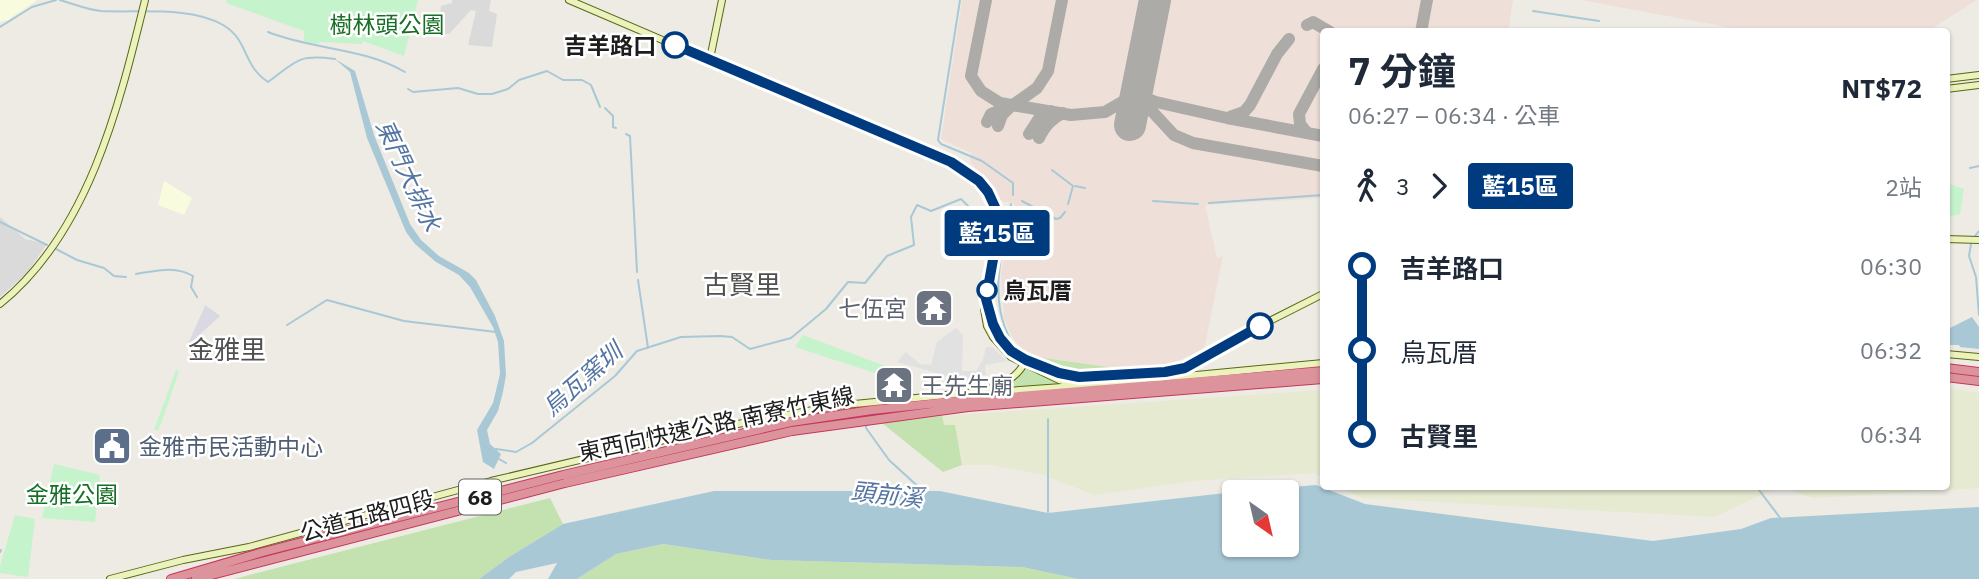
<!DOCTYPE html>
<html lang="zh-TW">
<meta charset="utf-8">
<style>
:root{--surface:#fff;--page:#f6f6f7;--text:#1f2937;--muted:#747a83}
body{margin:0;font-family:"IBM Plex Sans","Noto Sans TC",sans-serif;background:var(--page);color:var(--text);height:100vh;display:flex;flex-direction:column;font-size:26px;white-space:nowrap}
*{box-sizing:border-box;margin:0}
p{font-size:23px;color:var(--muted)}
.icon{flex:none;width:38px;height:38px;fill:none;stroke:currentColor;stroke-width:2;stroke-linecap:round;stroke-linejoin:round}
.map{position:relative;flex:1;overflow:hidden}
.details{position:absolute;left:1320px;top:28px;width:630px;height:462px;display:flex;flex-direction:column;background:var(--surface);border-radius:7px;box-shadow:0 2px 5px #0004}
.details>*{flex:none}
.badge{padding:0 14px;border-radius:5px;font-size:24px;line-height:46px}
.needle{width:46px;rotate:146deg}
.tools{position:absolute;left:1222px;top:480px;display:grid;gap:14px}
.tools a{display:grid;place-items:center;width:77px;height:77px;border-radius:7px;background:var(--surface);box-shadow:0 2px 5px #0004;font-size:35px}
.map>.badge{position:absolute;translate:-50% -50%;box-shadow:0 0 0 4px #fff}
.legs{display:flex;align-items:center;gap:10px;height:77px;padding:0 28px;font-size:23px}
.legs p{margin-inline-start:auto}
.headline{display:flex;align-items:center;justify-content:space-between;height:119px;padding:0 28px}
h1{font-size:38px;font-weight:700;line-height:52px}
ul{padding:0 28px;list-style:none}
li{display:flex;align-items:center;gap:24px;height:84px;font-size:26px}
li i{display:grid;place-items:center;width:10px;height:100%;margin:0 9px;background:currentColor}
li i::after{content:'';width:18px;height:18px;margin:-9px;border:5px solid;border-radius:50%;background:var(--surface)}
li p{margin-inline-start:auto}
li:first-child i{background:linear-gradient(#0000 50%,currentColor 0)}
li:last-child i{background:linear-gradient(currentColor 50%,#0000 0)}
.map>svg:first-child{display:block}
.residential{fill:#dbdada}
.education{fill:#f9fbdf}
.military{fill:#eee0d8}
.farmland{fill:#e6ead1}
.grass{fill:#c4e2af}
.park{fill:#c5f3cc}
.parking{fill:#e1e1e1}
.plaza{fill:#d9d8e3}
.water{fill:#a9c8d6}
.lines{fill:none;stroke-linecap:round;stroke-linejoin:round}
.stream{stroke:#a9c8d6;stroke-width:2}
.taxiway{stroke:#acaba8;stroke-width:12}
.runway{stroke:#acaba8;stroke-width:32}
.secondary-casing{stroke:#586810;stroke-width:8}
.highway-casing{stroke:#c6365d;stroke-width:10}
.secondary{stroke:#ebf2bd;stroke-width:6}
.highway{stroke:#dd939b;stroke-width:8}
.line-1-casing{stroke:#fff;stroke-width:16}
.line-1{stroke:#003b80;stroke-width:10}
.stop-1-dot{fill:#fff;stroke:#003b80;stroke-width:3.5}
.labels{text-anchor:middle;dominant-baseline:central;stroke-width:5;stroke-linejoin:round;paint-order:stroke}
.shield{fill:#fff;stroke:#616161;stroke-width:2}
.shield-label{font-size:21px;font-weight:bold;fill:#1d1d1d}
.park-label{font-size:23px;fill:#176f25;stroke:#fff}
.stop-label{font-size:23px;font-weight:bold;fill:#1d1d1d;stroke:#fff;text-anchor:end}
.worship-label{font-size:23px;fill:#5b616d;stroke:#fff;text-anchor:end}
.street-label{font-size:23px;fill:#1d1d1d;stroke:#fff}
.service-label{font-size:23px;fill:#4e5e75;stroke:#fff;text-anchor:start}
.water-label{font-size:24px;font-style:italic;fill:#5475a2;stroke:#fff}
.quarter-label{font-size:26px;fill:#505050;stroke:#fff}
</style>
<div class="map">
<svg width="1979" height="579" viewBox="0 0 1979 579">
<rect width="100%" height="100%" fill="#edebe4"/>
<!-- residential -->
<path class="residential" d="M452,0H491L489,11L497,14L492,47L468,45L476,11L471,10L449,34L433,33L432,25L437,17H440L441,6L452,3Z
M0,217L25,239L47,244L27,273L0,297Z"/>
<!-- education -->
<path class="education" d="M0,0H37L8,20L0,22Z
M164,181L192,198L184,215L158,205Z"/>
<!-- military -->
<path class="military" d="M962,0H1513L1508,31L1323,32V198L1205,205L1217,258L1223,256L1204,350L1164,366L1130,370L1030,356L1014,340L1004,320L1001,272L1015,204L998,200L994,188L970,162L971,153L941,139Z
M1581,0H1977L1928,31L1754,32Z"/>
<!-- farmland -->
<path class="farmland" d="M1946,388L1979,393V488L1814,498L1779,487L1946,486Z
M1323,390V478L1314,473L1192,481L1095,495L1043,475L991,465H962L955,426L943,425L942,416Z
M1340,487H1779L1714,517L1362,498Z"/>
<!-- grass -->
<path class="grass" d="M1030,356L1130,370C1084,375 1072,375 1030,356Z
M1025,368L1071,385L997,390Z
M942,416L944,425H955L962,465L943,472L882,423Z
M550,498L563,524L509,557L479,579H234Z
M663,544L771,560L1022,567L1078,579H577L616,554Z"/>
<!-- park -->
<path class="park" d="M227,0H418L404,56L363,41L362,44L320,42L317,44L304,41V31L226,3Z
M1946,183L1964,189L1960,214L1946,218Z
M803,335L885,366L878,374L795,347Z
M176,370L179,371L161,424L158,430H154Z
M54,464L100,475L95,522L42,518Z
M15,515L35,519L28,577L0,573V566Z"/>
<!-- parking -->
<path class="parking" d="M956,328L963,335L962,371H976L983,360L986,347H992L1007,361L985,365L986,375L958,379L897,362L906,352L920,364L931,365L937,342Z"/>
<!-- plaza -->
<path class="plaza" d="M205,305L220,316L187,346L205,306Z"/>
<!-- water -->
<path class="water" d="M335,59L355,71L374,135L410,224L421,240L439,256L469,273L476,280L495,316L504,341L506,375L503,392L498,411L487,430L490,444L501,454L494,469L483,462L477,430L493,403L500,374L498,342L493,327L470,287L459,275L436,262L415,244L406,232L367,138L350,72Z
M1972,317L1979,327V349L1960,347L1959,345H1946L1949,337L1946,330Z
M1316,485L1365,504L1653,541L1741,529L1771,518L1979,507V579H1078L1022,567L771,560L663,544L616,554L577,579H548L557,563L516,572L509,579H479L509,557L563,524L714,491H940L1048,513L1234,492V544H1286V492H1236Z"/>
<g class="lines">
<!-- stream -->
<path class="stream" d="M60,0C73,4 88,10 101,11C138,13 190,6 223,25C249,40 242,65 268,82C297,61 297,54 335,59
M960,0L938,140L941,144L982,161L1013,183V195
M1533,11L1599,21
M0,27L32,7L56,0
M268,32C313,50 362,47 405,72
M408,89L413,92L458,88L478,94H492L508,89L519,80L547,71L563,80H582L591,85L600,107
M605,108L613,116V127L616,128
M626,134L630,136L637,272
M1970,168L1979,166
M1052,170L1073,186L1068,204
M1075,186L1085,188
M1022,201L1056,219L1060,218L1065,212
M1153,201L1198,204
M1209,203L1323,195
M0,222L47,245
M1975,236L1979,231
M1971,244L1969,256L1976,277L1979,315
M56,249L77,260L104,268L114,276L126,277
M136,274C155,271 175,265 193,276L191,287L197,297
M638,280L648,348
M287,325L327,300L404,321L496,332
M1009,337C988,296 1003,247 1011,204
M1048,419V512
M866,424V428L889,460L923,491
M496,449L516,452L532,443L615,376L637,351L681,337L720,336L732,337L750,349L791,338L826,309L848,282L865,283L887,256L914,245L911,217L917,205L931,211L961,199L976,214L987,216
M499,459L506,463
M1756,486L1781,519
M0,552L1,550"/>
<!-- taxiway -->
<path class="taxiway" d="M986,0L971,76L981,91L1000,103L1071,115L1105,112L1136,94
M1307,25L1313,22L1330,32
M1421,32L1427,0
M1136,94L1174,135L1193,143L1323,166
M1140,96L1156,102L1227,118L1323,136
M1230,117L1244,112L1250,105L1277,54L1289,39
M987,122L991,114L1013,105L1037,88L1048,71L1062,0
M998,126L1002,115L1011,106
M1307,133L1300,124L1299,114L1323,69
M1029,134L1040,117L1051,111
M1039,138C1045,126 1051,119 1063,113"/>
<!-- runway -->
<path class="runway" d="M1130,125L1155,0"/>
<!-- secondary casing -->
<g class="secondary-casing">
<path id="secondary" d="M569,0L966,170L988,192L998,223L984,309L987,326L993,337L1011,357L1059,380L1080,385L1172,377L1242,335L1323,294
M710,59L722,0
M1946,79L1979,75
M1946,89L1979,85
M1946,239L1979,240
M987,302C991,314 993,327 1000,338C1031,386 1131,380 1180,369
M0,304C89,232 119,106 145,0
M1946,354L1979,357
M1175,377L1323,363
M993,392L1076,386
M110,579L183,560L249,547L491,481L711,429L834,406L977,392C997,388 1017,380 1026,360"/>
</g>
<!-- highway casing -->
<g class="highway-casing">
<path id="highway" d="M1946,368L1979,372
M1946,377L1979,381
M171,579L263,552L563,475L791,422L872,410L948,402L1323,371
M196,579L565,483L792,431L968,407L1323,379"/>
</g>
<!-- secondary -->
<use href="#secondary" class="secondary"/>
<!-- highway -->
<use href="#highway" class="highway"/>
</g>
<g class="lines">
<!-- line-1 casing -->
<g class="line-1-casing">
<path id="line-1" d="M675,45L951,162L979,181L988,192L995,207L998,223L997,237L986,299L993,324L1000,338L1011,351L1026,360L1059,373L1079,377L1165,372L1185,368L1260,326"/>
</g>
<!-- line-1 -->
<use href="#line-1" class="line-1"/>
</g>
<!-- icons -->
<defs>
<g id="temple-square" transform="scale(2.0125)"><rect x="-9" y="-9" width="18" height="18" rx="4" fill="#6b7280" stroke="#fff"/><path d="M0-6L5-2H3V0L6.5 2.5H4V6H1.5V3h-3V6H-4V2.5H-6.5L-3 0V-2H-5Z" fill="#fff"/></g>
<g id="civic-square" transform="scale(2.0125)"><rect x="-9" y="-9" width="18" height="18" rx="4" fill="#5c6f8a" stroke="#fff"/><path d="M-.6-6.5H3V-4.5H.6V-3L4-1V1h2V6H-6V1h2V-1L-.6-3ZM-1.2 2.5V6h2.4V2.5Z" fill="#fff"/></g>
</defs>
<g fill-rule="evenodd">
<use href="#temple-square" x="934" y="308"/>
<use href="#temple-square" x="894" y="385"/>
<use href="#civic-square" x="112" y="446"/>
</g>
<!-- markers -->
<g class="stop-1-dot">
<circle cx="675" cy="45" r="12"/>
<circle cx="987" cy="290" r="9"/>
<circle cx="1260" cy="326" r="12"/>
</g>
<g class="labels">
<!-- shield labels -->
<rect class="shield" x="459" y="479.5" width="42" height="35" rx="5"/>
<g class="shield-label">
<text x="480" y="497">68</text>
</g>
<!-- park labels -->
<g class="park-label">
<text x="387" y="24">樹林頭公園</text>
<text x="72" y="494">金雅公園</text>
</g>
<!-- stop labels -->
<g class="stop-label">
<text x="656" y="45">吉羊路口</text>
<text x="1003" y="290" text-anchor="start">烏瓦厝</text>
</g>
<!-- worship labels -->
<g class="worship-label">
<text x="907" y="308">七伍宮</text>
<text x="921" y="385" text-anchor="start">王先生廟</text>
</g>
<!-- street labels -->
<g class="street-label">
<text transform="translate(716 423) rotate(-12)">東西向快速公路 南寮竹東線</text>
<text transform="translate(367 515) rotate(-15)">公道五路四段</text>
</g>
<!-- service labels -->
<g class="service-label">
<text x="139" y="446">金雅市民活動中心</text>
</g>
<!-- water labels -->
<g class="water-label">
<text transform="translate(409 175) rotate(65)">東門大排水</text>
<text transform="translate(582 379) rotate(-41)">烏瓦窯圳</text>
<text transform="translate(887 494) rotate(6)">頭前溪</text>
</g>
<!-- quarter labels -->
<g class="quarter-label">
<text x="742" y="284">古賢里</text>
<text x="227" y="349">金雅里</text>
</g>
</g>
</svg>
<div class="tools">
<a><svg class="needle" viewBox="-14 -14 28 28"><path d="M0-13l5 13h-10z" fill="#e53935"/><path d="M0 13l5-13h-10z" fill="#747a83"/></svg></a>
</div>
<b class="badge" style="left:997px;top:233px;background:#003b80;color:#fff">藍15區</b>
<section class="details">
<div class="headline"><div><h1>7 分鐘</h1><p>06:27 – 06:34 · 公車</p></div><b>NT$72</b></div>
<div class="legs"><svg class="icon" aria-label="walk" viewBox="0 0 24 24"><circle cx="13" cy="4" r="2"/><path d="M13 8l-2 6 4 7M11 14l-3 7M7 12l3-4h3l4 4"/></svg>3<svg class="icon" aria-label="forward" viewBox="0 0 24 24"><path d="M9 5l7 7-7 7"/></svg><b class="badge" style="background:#003b80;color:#fff">藍15區</b><p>2站</p></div>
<ul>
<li><i style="color:#003b80"></i><b>吉羊路口</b><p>06:30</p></li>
<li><i style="color:#003b80"></i><span>烏瓦厝</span><p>06:32</p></li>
<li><i style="color:#003b80"></i><b>古賢里</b><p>06:34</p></li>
</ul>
</section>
</div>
